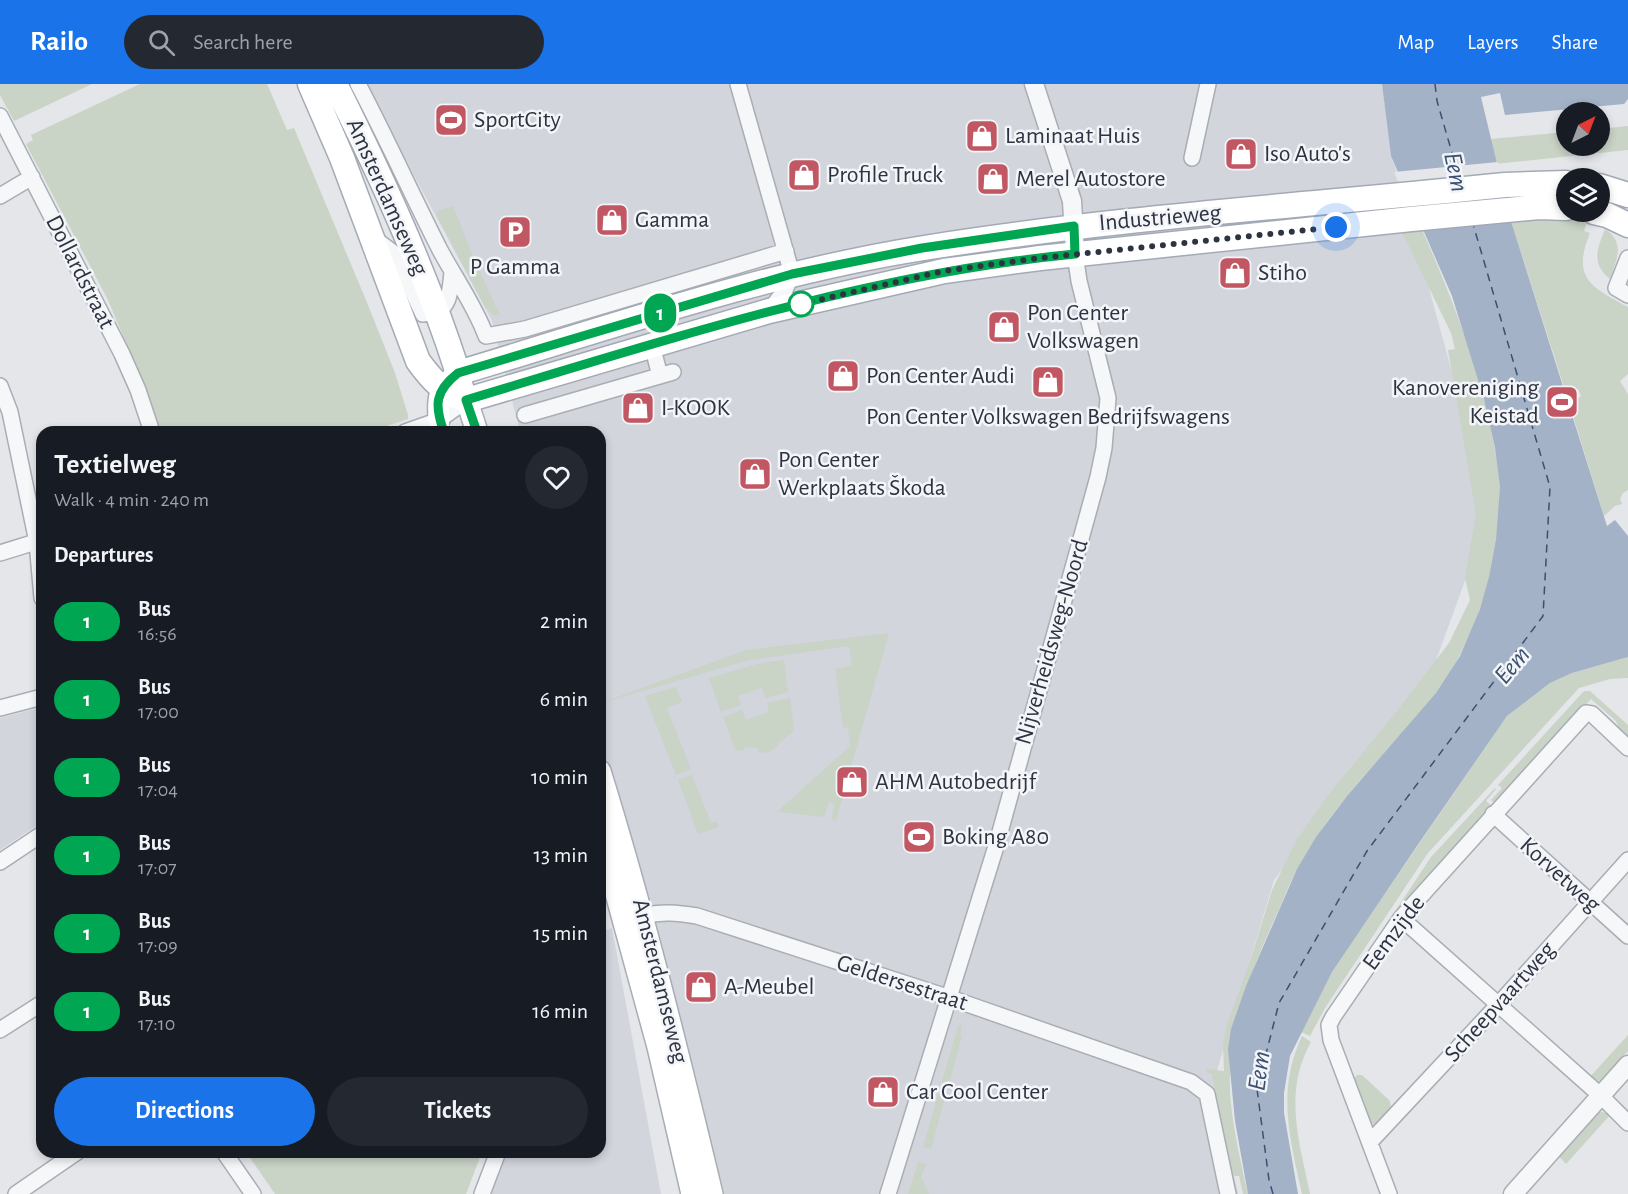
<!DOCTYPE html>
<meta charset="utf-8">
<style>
:root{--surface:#171b24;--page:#242831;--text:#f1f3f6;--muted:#9ea1a6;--accent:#1a73e8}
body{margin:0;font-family:"Alegreya Sans",sans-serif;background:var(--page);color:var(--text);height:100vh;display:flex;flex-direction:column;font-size:22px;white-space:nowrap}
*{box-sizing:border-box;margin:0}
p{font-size:20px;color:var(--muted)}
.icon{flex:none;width:33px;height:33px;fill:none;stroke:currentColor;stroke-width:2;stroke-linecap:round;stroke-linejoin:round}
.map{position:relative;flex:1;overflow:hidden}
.panel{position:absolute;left:36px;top:342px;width:570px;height:732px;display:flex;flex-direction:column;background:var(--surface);border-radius:18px;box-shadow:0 3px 9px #0003}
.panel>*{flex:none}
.badge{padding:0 12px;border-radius:20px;font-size:21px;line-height:39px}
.needle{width:39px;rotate:42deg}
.buttons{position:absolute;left:1556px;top:18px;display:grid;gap:12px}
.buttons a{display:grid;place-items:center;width:54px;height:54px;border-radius:50%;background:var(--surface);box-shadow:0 3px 9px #0003;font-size:30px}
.you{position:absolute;width:30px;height:30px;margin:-15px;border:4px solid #fff;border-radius:50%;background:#1a73e8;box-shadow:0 0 0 9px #1a73e833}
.map>.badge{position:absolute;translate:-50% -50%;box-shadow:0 0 0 3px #fff}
h2{padding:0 18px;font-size:22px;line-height:54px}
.round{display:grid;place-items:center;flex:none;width:63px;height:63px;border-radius:32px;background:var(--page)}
.summary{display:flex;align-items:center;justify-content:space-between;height:102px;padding:0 18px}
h1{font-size:28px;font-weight:600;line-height:45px}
.button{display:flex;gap:12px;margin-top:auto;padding:12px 18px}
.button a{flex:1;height:69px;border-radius:36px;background:var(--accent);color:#fff;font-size:24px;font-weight:600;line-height:69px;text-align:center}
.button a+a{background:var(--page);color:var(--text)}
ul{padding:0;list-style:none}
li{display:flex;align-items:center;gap:18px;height:78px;padding:0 18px}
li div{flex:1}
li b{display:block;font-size:22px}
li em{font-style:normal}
li .badge{min-width:66px;font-weight:700;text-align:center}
header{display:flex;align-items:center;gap:36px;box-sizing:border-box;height:84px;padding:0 30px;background:var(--accent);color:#fff}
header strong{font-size:28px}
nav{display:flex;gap:33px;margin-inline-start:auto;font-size:21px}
.search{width:420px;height:54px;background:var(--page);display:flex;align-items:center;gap:15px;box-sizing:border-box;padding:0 21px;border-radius:33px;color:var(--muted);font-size:22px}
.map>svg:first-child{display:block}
.built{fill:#d2d5dc}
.green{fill:#c9d3c6}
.water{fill:#a3b2c6}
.pier{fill:#e4e6ea}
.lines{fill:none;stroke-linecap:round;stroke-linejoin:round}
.ferry{stroke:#3b5171;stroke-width:1.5;stroke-dasharray:8 6;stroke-linecap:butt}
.minor-casing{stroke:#a9adb4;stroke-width:18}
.tertiary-casing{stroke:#a9adb4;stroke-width:21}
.secondary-casing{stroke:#a9adb4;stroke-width:24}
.primary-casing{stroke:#a4aab5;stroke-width:27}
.minor{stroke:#f6f7f9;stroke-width:15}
.tertiary{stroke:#f6f7f9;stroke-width:18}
.secondary{stroke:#fff;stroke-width:21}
.primary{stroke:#fff;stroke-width:24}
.line-casing{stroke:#fff;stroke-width:14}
.line{stroke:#00a651;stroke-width:9}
.walk{stroke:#2d3341;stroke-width:6;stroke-dasharray:0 10.8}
.stop-dot{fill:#fff;stroke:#00a651;stroke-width:3}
.labels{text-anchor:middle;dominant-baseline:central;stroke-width:5;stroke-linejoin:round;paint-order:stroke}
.poi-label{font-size:24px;fill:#2d3341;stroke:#f3f5f8;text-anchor:start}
.street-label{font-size:24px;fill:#2d3341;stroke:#f3f5f8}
.water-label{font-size:26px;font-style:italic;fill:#3b5171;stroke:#f3f5f8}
</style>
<header>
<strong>Railo</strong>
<div class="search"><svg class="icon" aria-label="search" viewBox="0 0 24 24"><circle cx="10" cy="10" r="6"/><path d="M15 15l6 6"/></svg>Search here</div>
<nav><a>Map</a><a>Layers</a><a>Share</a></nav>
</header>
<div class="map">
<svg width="1628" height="1110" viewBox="0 0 1628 1110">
<rect width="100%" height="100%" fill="#e4e6ea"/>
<!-- built -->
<path class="built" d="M365,0H1382L1391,72L1398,91L1468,347L1483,447L1434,582L1274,796L1214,997L1229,1110H711L600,666V348H520L492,237Z
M39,624L42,659V738L0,766V634Z
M612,844L661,1110H490L506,1068H600V848Z"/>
<!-- green -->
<path class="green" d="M0,0H92L14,37L0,11Z
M140,0H267L287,46L294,44L368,221L395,289L408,331V335L368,348H160L145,305L108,216L26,60L33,56L31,51Z
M1628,42V66L1495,80L1491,55L1566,48V62H1599V45Z
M453,122L475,177L500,231H493L485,223L436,130L439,126Z
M1510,134L1567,135L1587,138L1584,147L1590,149C1571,195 1592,203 1628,223V290L1620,297L1628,310V406L1623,409L1620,415L1622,420L1615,422L1604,432L1570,322L1581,312L1578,305L1567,312Z
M1420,141C1449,207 1475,271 1490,341C1494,362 1499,383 1500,404C1502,474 1477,554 1436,609C1405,650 1367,685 1336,726C1322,744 1309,764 1298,784C1289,799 1284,816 1276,832C1252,884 1234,931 1230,989C1228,1024 1240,1075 1248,1110H1243L1239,1092H1234L1238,1110H1234L1212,990L1206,988L1207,985L1224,987L1223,961L1226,944L1252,871L1272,806L1296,757L1325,715L1397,627L1449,559L1470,516L1465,494L1476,430L1448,266L1455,265L1451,249L1400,144Z
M1605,145C1626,158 1616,177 1610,195C1591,180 1597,165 1605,145Z
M889,549L836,736L831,735L835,720L829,718L824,733L779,728V726L850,662L848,643L843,644L835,585L852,582L849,562L749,576L601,619L746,566Z
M1628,573V594L1610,595L1579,604L1428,769L1325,924L1310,952L1301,948L1332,888L1355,853L1507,632L1550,599L1572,589Z
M784,576L788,608L766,614L762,604L738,612L741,621L721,628L709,594L757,580Z
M676,603L682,618L667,624L691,685L676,691L645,612Z
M1584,607H1590L1628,641V659L1620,647L1616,637L1591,615L1495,720L1491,716L1502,704L1498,701Z
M790,614L794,646L769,669L758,668V664L745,663L744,667L735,666L723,633L742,626L746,636L769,628L767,619Z
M692,691L711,739L717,738L719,743L698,750L678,696Z
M1495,704L1496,705L1486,717L1493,723L1396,830L1394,829L1431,773Z
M962,941L960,951L962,952L931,1065L923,1063L958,942Z
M1628,951V967L1601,997L1588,995Z
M1302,952L1311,958C1283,1008 1299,1057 1310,1110H1302C1290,1054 1276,1007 1302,952Z
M1357,991H1362L1389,1016C1395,1027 1384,1033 1376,1041L1372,1040L1368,1036L1354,995Z
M1602,1028L1611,1030L1566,1080L1558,1071L1597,1029Z
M246,1068H482L466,1110H275Z
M918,1078L926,1080L921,1093L929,1110H908Z"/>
<!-- water -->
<path class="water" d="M1382,0H1628V15L1624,20L1505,31L1500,9L1481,13L1510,134L1607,442L1615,436L1628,452V573L1572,589L1550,599L1507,632L1417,762L1332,888L1290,972L1284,1009V1029L1298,1110H1248L1235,1037L1228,965L1231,945L1246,902L1297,785L1316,753L1347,712L1436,609L1460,572L1480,525L1489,493L1496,456L1500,403L1495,364L1484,315L1452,212L1391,72Z"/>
<!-- pier -->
<path class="pier" d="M1498,78L1514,137L1418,145L1394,88Z"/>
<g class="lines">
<!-- ferry -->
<path class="ferry" d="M1435,0L1437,17L1459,93
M1273,1110L1269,1096L1257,1005L1279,919L1367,767L1543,532L1550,403L1473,140"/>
<!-- minor casing -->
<g class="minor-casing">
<path id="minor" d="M358,0C387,55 412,111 440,166C455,194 475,222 486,252L525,245L786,167
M738,0L792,190L785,206L769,227
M0,32L122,270L138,306L152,348
M1192,74L1208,0
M0,112L32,93
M375,155L395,170L423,230C451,228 449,212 452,189
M1628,174L1616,204L1628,211
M652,261L660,292
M0,302L10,328L37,458L42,514
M525,331L673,288
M405,348L439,336L467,316
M0,469L42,456
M0,624L42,613
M1493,730L1628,852
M0,778L42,750
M1401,834L1600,1011L1628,1039
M640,842L643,832C662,827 678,829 697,832L950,914L1191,998L1207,1010L1228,1110
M0,946L42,919
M1370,1058L1498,921L1628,776
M224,1068L253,1110
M16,1110L77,1068
M482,1110L498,1068
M888,1110L997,759L1098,393L1104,364L1108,314L1079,197L1075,170
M1389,1110L1331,956L1329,941L1333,933L1401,834L1586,629L1592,630L1628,664"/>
</g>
<!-- tertiary casing -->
<g class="tertiary-casing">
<path id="tertiary" d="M1034,0L1072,117L1075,170
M1513,1110L1628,981"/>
</g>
<!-- secondary casing -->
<g class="secondary-casing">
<path id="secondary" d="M439,336C438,311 438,305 458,289L477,348
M600,687C643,826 678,968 712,1110
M600,751L658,963L692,1110"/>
</g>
<!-- primary casing -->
<g class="primary-casing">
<path id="primary" d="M310,0L342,74L418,277C431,295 444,310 467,316L769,227L944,187L1040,174L1411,135L1539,123L1566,124
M335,0C382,94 426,189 458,289C612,243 765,189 924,164C1117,133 1312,121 1505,101L1566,99
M1599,102L1628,111
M1594,128L1607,131L1628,141"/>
</g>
<!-- minor -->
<use href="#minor" class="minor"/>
<!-- tertiary -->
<use href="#tertiary" class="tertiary"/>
<!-- secondary -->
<use href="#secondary" class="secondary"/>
<!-- primary -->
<use href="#primary" class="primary"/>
</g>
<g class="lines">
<!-- line casing -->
<g class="line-casing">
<path id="line" d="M444,348C434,321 435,307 458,289L792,190L922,164L1074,142L1075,170C867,190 666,256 466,316L477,348"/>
</g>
<!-- line -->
<use href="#line" class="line"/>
<!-- walk -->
<path class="walk" d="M801,220L944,187L1040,174L1336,143"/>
</g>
<!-- icons -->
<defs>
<g id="stadium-square" transform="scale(1.725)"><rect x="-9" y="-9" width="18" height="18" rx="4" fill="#c15762" stroke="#f3f5f8"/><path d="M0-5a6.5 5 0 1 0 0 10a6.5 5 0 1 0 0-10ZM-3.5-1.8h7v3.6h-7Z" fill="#fff"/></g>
<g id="shop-square" transform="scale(1.725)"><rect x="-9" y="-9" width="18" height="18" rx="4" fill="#c15762" stroke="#f3f5f8"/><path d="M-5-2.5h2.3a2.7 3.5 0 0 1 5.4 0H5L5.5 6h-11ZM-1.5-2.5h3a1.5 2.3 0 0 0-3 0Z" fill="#fff"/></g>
<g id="parking-square" transform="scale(1.725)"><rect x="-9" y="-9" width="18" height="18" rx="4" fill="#c15762" stroke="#f3f5f8"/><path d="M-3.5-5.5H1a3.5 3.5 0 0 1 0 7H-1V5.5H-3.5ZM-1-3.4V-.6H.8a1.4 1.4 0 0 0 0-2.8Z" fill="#fff"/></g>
</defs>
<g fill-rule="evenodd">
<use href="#stadium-square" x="451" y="36"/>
<use href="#shop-square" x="982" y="52"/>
<use href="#shop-square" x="1241" y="70"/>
<use href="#shop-square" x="804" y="91"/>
<use href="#shop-square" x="993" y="95"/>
<use href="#shop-square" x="612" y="136"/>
<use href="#parking-square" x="515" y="148"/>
<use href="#shop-square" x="1235" y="189"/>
<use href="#shop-square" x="1004" y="243"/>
<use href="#shop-square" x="843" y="292"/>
<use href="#shop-square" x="1048" y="298"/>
<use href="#stadium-square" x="1562" y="318"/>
<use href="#shop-square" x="638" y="324"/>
<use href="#shop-square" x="755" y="390"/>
<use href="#shop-square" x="852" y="698"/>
<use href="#stadium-square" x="919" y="753"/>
<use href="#shop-square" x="701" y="903"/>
<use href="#shop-square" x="883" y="1008"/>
</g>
<!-- markers -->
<circle class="stop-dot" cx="801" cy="220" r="12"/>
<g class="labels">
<!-- poi labels -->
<g class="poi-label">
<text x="474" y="36">SportCity</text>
<text x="1005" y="52">Laminaat Huis</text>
<text x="1264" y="70">Iso Auto's</text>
<text x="827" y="91">Profile Truck</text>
<text x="1016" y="95">Merel Autostore</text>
<text x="635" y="136">Gamma</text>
<text x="515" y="183" text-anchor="middle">P Gamma</text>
<text x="1258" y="189">Stiho</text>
<text x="1027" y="229">Pon Center<tspan x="1027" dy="28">Volkswagen</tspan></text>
<text x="866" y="292">Pon Center Audi</text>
<text x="1539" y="304" text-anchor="end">Kanovereniging<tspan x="1539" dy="28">Keistad</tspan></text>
<text x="661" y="324">I-KOOK</text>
<text x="1048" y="333" text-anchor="middle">Pon Center Volkswagen Bedrijfswagens</text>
<text x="778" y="376">Pon Center<tspan x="778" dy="28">Werkplaats Škoda</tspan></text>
<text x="875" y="698">AHM Autobedrijf</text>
<text x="942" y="753">Boking A80</text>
<text x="724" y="903">A-Meubel</text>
<text x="906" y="1008">Car Cool Center</text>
</g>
<!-- street labels -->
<g class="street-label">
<text transform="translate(387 113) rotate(66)">Amsterdamseweg</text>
<text transform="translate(1160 134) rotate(-5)">Industrieweg</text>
<text transform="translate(80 188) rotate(63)">Dollardstraat</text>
<text transform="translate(1052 558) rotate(-74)">Nijverheidsweg-Noord</text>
<text transform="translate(1560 791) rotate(42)">Korvetweg</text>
<text transform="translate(1394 849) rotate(-53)">Eemzijde</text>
<text transform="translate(660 897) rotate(76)">Amsterdamseweg</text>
<text transform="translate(902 899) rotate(18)">Geldersestraat</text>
<text transform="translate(1500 918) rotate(-48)">Scheepvaartweg</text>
</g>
<!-- water labels -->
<g class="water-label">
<text transform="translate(1456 88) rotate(78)">Eem</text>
<text transform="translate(1512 581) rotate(-50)">Eem</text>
<text transform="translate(1259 987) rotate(-82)">Eem</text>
</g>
</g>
</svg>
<div class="buttons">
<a><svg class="needle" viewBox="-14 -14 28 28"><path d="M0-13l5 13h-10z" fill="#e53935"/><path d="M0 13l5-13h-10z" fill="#9ea1a6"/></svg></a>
<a><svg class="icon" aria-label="layers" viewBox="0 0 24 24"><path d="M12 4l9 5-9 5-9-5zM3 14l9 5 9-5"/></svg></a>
</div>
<div class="you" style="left:1336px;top:143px"></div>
<b class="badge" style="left:660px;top:229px;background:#00a651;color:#fff">1</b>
<section class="panel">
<div class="summary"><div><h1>Textielweg</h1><p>Walk · 4 min · 240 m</p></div><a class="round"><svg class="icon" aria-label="heart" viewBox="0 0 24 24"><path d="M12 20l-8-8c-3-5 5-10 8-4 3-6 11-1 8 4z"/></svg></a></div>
<h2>Departures</h2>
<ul>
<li><span class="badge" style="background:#00a651;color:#fff">1</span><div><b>Bus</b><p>16:56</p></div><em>2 min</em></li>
<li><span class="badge" style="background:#00a651;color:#fff">1</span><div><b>Bus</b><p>17:00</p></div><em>6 min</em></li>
<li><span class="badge" style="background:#00a651;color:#fff">1</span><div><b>Bus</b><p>17:04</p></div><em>10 min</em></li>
<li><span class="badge" style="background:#00a651;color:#fff">1</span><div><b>Bus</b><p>17:07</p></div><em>13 min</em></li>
<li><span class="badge" style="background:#00a651;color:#fff">1</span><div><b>Bus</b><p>17:09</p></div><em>15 min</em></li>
<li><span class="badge" style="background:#00a651;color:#fff">1</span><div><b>Bus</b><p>17:10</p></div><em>16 min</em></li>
</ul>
<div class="button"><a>Directions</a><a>Tickets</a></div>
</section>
</div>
